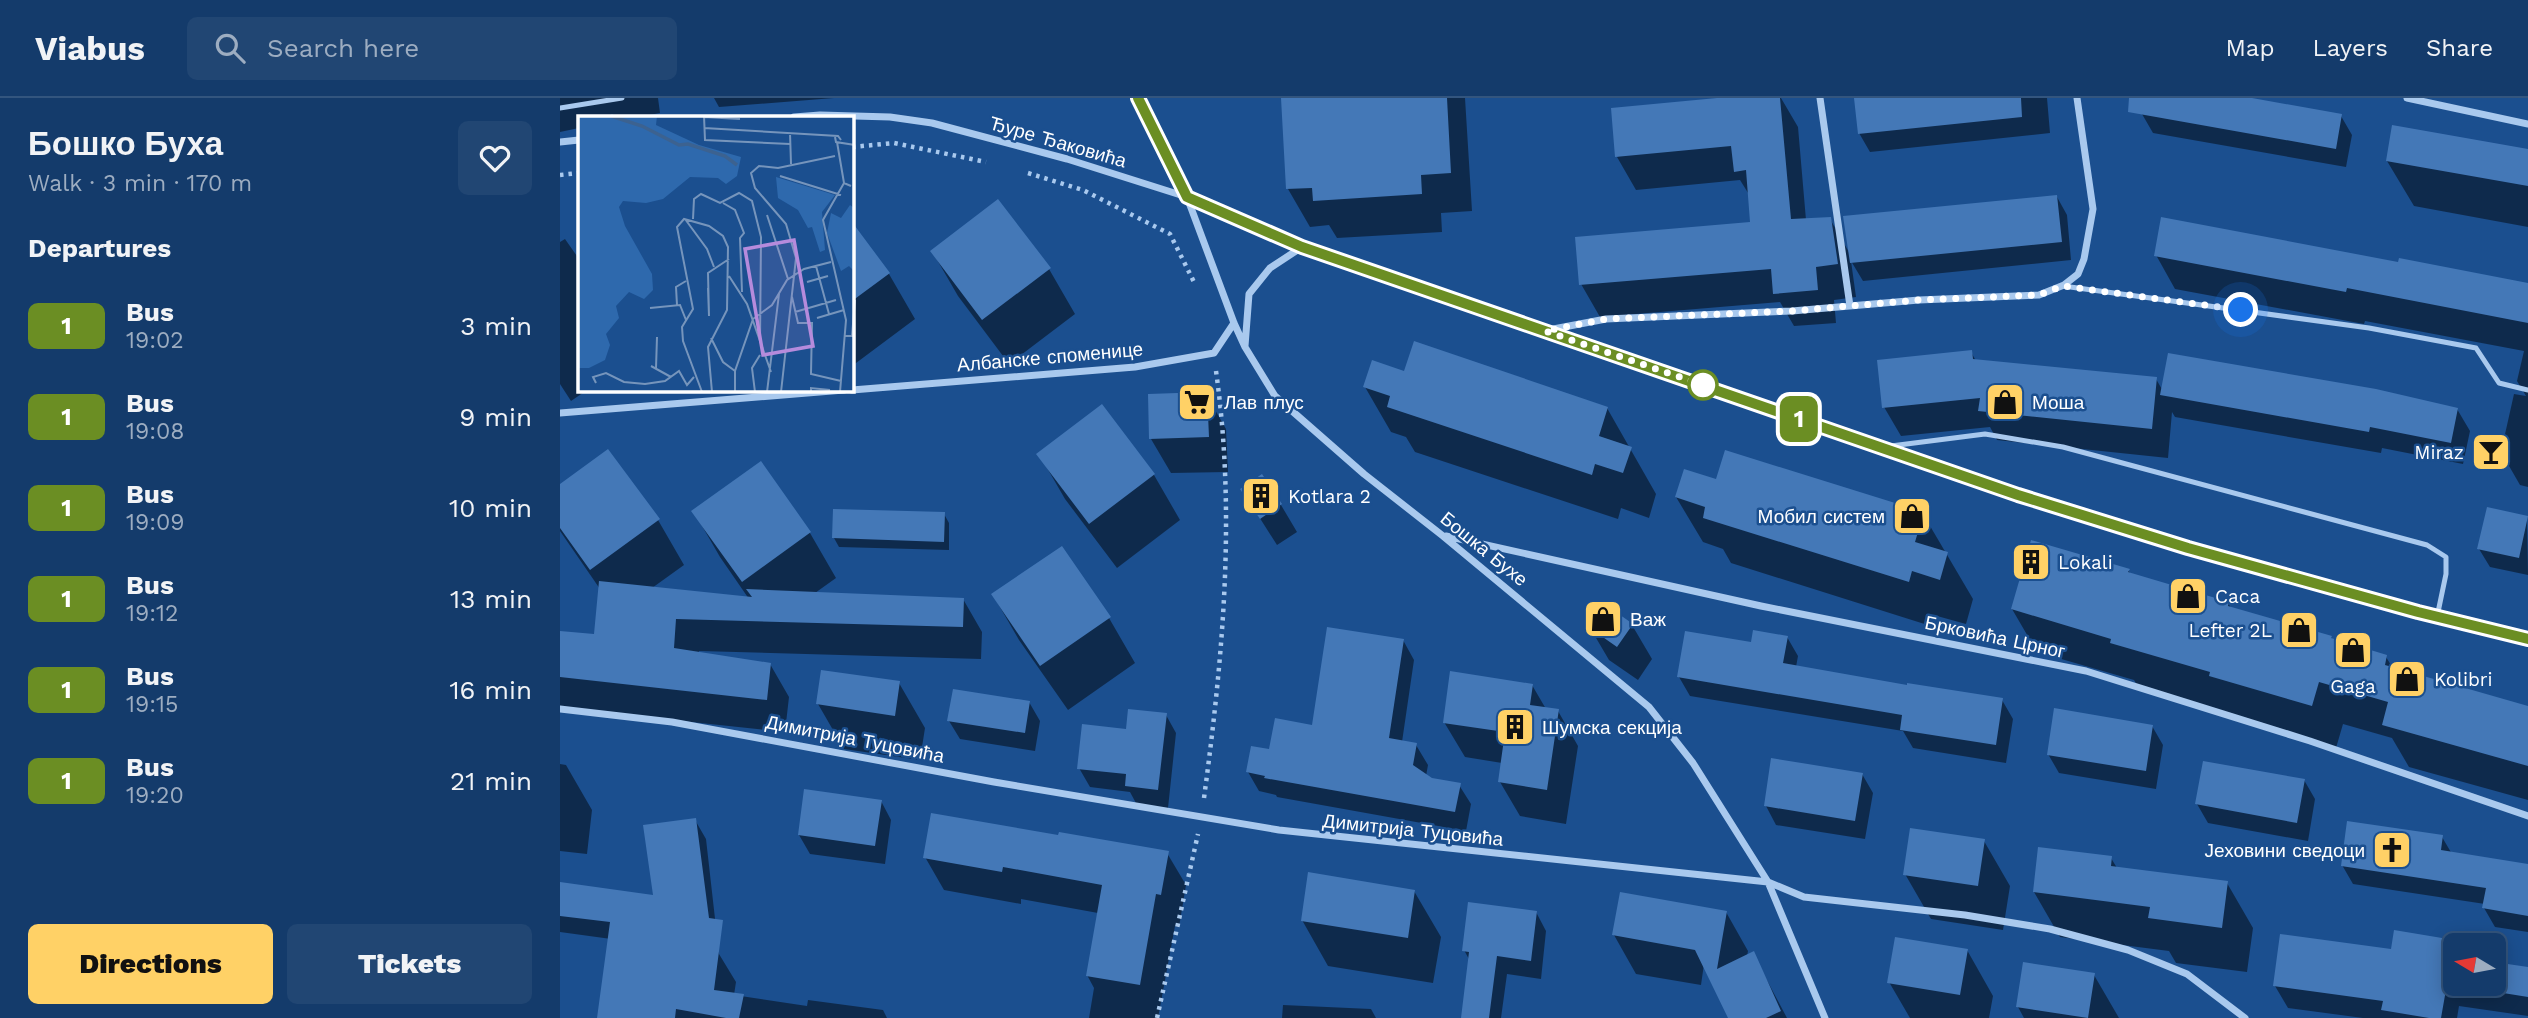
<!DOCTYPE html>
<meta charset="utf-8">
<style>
:root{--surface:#143b6b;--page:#214673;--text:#f1f3f6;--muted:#9dadc1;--line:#33557e;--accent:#ffd166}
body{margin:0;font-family:"Work Sans",sans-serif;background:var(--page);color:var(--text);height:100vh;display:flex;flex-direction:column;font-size:26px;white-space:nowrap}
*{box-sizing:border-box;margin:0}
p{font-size:23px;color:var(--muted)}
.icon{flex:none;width:38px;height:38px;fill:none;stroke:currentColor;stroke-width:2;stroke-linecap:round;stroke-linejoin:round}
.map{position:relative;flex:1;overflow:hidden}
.drawer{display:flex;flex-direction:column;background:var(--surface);width:560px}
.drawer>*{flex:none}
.badge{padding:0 14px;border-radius:10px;font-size:24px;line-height:46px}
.needle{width:46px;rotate:280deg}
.fabs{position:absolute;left:1883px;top:835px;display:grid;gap:14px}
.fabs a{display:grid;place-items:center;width:63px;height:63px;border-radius:10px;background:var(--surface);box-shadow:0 4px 18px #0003,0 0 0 2px var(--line);font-size:35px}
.you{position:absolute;width:35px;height:35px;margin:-18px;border:5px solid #fff;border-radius:50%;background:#1a73e8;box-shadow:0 0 0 10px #1a73e833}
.map>.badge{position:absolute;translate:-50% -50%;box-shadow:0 0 0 4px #fff}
h2{padding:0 28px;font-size:26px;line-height:63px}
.round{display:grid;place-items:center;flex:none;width:74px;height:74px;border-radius:10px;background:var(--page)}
.overview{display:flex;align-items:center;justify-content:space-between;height:119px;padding:0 28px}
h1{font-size:33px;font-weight:800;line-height:52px}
.action{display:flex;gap:14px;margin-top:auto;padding:14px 28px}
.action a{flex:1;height:80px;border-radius:10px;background:var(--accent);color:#111;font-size:28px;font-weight:800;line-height:80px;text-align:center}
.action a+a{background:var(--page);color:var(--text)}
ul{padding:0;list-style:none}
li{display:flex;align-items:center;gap:21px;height:91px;padding:0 28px}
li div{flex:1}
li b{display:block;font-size:26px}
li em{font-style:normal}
li .badge{min-width:77px;font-weight:700;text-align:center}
header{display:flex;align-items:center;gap:42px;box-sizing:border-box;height:98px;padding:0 35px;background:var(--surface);border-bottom:2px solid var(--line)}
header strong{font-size:33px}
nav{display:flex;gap:38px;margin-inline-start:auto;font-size:24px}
.search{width:490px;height:63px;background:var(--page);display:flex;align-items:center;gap:18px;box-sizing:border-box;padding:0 24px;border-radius:10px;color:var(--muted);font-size:26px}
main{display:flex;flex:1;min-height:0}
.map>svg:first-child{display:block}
.shadow{fill:#0007}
.building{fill:#4478b7}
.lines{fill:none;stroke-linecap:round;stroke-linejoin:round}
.path{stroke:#a9c9ee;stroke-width:4.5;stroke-dasharray:3.5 5;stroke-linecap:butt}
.lane{stroke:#a9c9ee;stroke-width:5}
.street{stroke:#a9c9ee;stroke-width:7}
.line-casing{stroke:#fff;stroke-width:16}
.line{stroke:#6b8e23;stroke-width:10}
.walk{stroke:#fff;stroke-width:7;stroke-dasharray:0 12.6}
.stop-dot{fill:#fff;stroke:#6b8e23;stroke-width:3.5}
.labels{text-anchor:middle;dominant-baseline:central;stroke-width:5;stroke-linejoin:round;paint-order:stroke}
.street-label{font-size:19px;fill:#fff;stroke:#1b4f8f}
.poi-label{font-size:19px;fill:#fff;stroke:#1b4f8f;text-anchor:start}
.inset-river{fill:none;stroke:#3c6290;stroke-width:3.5}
.inset-road{fill:none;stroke:#7695bc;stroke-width:2}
.view{fill:#b68bdc;fill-opacity:0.15;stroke:#b68bdc;stroke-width:3.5}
.inset-edge{fill:none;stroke:#fff;stroke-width:3.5}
</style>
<header>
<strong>Viabus</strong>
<div class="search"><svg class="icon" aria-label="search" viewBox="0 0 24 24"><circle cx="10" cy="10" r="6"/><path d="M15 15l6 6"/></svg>Search here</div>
<nav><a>Map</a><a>Layers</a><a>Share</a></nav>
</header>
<main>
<section class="drawer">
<div class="overview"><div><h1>Бошко Буха</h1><p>Walk · 3 min · 170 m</p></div><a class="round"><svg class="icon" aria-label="heart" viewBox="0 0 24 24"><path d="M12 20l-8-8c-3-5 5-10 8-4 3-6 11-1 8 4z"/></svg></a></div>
<h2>Departures</h2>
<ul>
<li><span class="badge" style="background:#6b8e23;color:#fff">1</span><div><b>Bus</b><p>19:02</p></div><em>3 min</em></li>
<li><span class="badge" style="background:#6b8e23;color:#fff">1</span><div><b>Bus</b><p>19:08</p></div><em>9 min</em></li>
<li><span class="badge" style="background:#6b8e23;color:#fff">1</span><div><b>Bus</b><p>19:09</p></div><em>10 min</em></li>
<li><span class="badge" style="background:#6b8e23;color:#fff">1</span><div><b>Bus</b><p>19:12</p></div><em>13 min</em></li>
<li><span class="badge" style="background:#6b8e23;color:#fff">1</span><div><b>Bus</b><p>19:15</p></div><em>16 min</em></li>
<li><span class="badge" style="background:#6b8e23;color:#fff">1</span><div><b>Bus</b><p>19:20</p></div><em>21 min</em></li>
</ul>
<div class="action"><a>Directions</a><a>Tickets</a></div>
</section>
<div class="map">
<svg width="1968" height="920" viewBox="0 0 1968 920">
<rect width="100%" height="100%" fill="#1b4f8f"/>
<!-- shadow -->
<path class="shadow" d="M0,0H98L100,15L79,19H19V30L0,34Z
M154,0H274L159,9Z
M722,0H905L912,113L881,115L882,134L777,140L769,127L750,129L728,91Z
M1176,0H1221L1238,29L1246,122L1270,121L1290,156L1497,99L1507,117L1511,162L1303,183L1291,163L1296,199L1274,202L1276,225L1234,228L1220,204L1040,219L1021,186L1192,126L1190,98L1180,82L1076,92L1057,59Z
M1296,0H1487L1490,35L1310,54L1299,35Z
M1585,0H1683L1781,18L1792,37L1786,69L1593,35L1582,16Z
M1968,53V129L1854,108L1827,63Z
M292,127L329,176L355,221L292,268Z
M5,141L19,161V292H27L11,303L0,286V144Z
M372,153L489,171L515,216L449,266L398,198Z
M1596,157L1839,166L1968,186V389L1960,387L1941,354L1954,296L1966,298L1957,283L1964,253L1805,223L1804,226L1615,191Z
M1411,254L1416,263L1596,281L1603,293L1897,311L1910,333L1903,366L1822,350L1821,355L1615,319L1612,314L1608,360L1437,342L1430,329L1341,338L1324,309Z
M845,275L1047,310L1096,396L1089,420L1061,410L1058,421L855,354L846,339L831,334L805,289Z
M646,296L666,331L668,374L611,375L591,341Z
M542,308L594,377L620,422L557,470L505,401L479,356Z
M200,366L250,435L276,480L255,495L403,501L422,534L421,561L139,553V556L210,566L229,599L225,634L0,610V534L36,538L40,491L0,433V388L98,422L124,467L92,490L189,501L160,459L134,414Z
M682,392L721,407L737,434L717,447Z
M1116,399L1363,416L1413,501L1406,526L1377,518L1374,529L1171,465L1163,451L1143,444Z
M384,416L389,425V452L279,449L274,440Z
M1967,419L1968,477L1930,469L1919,451Z
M1568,472L1571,477L1668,505L1671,510L1771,540L1773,543L1826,559L1834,572L1968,609V702L1849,669L1832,640L1783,626L1776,650L1577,587L1574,582L1477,554L1452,511Z
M433,497L549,520L575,565L508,612L459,542Z
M1072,527L1092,561L1078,582L1049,562L1029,528Z
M1227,539L1238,558L1236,569L1348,589L1442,602L1453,621L1446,665L1353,650L1343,633L1130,598L1119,579L1192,546Z
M843,542L854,562L842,644L856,647L868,667L866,678L871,681L899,687L911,706L906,733L717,699L716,697L699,693L688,674L754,629Z
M339,585L365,630L360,662L284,651L258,606Z
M972,587L986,611L998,613L1018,648L1006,726L960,718L940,684L942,665L905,659L884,624Z
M469,604L480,623L475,653L400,641L389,623Z
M606,617L616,635L608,710L577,707L570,694L530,689L519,670L567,633Z
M1592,628L1603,647L1596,691L1499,675L1488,656Z
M0,666L6,667L32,712L27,756L0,753Z
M1302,676L1313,695L1305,741L1216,727L1206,708Z
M1744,682L1755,701L1748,743L1648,725L1637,706Z
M321,703L331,722L325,766L250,756L239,737Z
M135,722L146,741L159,856L176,884L174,897L247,908L248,902L323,912L327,920H39L139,853L0,834V786L95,799Z
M1882,739L1892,756L1968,768V834L1935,829L1924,810L1925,806L1793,786L1782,767Z
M1424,743L1450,788L1443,832L1371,821L1345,776Z
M607,755L626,787L619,829L615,828L598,920H529L534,890L527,877L538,815L461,801V806L384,792L365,759Z
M1551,760L1557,770L1667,785L1693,830L1687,874L1616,865L1609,853L1500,839L1474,794Z
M854,793L881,839L873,885L768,868L742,822Z
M976,814L986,833L981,881L947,876L941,920H902L910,863L904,852Z
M1166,814L1188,853L1187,858L1193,856L1227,920H1170L1144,866L1141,887L1076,876L1054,837Z
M1893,844L1895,848V886H1934V865L1968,871V918L1899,908L1897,920H1803L1728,910L1715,888L1832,853Z
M1407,852L1433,898L1429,920H1350L1329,884Z
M1534,877L1559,920H1464L1458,909Z
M723,907L811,911L816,920H722Z"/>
<!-- building -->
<path class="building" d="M721,0H887L891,75L861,77L862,96L753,103L752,90L726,91Z
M1157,0H1220L1231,121L1271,119L1278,166L1256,169L1258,192L1213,196L1211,171L1019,187L1015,139L1190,124L1186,72L1174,74L1171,48L1055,59L1051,10Z
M1294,0H1461L1462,19L1298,36Z
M1569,0H1692L1782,16L1776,51L1568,14Z
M1832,27L1968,51V88L1826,63Z
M1497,97L1502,144L1290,165L1283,118Z
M438,101L491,170L422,222L370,153Z
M1601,119L1838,164L1839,160L1968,185V225L1787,190L1786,194L1594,158Z
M292,124L330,175L292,203Z
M854,243L1048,309L1039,338L1072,349L1063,375L1035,366L1032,377L827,309L830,298L803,289L812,262L844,273Z
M1412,252L1413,261L1597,279L1592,331L1418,313L1420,300L1322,310L1317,262Z
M1608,255L1816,291L1898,310L1891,345L1810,329L1809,334L1600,297Z
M647,294L649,339L589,341L588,296Z
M542,306L595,376L529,426L476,356Z
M48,351L100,421L30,472L0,430V386Z
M1165,352L1364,414L1355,444L1388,454L1380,482L1352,473L1349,484L1143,420L1145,409L1115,399L1124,371L1156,381Z
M201,363L251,434L182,484L131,413Z
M702,376L722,406L700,421L680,391Z
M1927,409L1968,418L1959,460L1917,451Z
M273,411L385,414L384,444L272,440Z
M1471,442L1570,471L1568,474L1669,504L1668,508L1772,538L1771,540L1827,557L1825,567L1968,608V668L1822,627L1828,604L1759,584L1752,608L1649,578L1650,574L1550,545L1551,541L1451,511Z
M502,448L551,519L480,568L431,496Z
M39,483L192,499L186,491L404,500L403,529L116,521L114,550L211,565L207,602L0,579V533L34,536Z
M1043,505L1073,526L1057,549L1027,528Z
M767,529L844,541L829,640L857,645L853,667L872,680L901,685L895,714L704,680L705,678L686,674L691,648L709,651L715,620L752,627Z
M1193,532L1228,538L1223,565L1347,587V585L1443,600L1436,647L1340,632L1342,617L1117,579L1125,533L1191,544Z
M261,572L340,583L335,618L256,606Z
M890,573L973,586L970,607L999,611L987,692L938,684L945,634L883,625Z
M393,591L470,603L465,635L387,623Z
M1494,610L1593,627L1586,673L1487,657Z
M568,611L607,615L598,692L565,688L566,676L517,671L522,626L566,631Z
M1211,660L1303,675L1295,723L1204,708Z
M1643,663L1745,681L1737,725L1635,706Z
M244,691L322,702L315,748L238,737Z
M371,715L498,737L499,734L609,753L601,797L596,796L580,887L526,878L542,787L443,769L442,774L363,760Z
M136,720L149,820L163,822L154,892L184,896L179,920H166L116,911L115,920H37L50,824L0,818V784L93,797L83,727Z
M1787,723L1883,737L1881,752L1968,766V818L1922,810L1926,790L1781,768Z
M1350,730L1425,741L1418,788L1343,777Z
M1478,749L1552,758L1551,768L1668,783L1662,830L1588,820L1590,809L1473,794Z
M748,774L855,792L848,840L741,823Z
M1060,794L1167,813L1157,871L1194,853L1221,913L1206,920H1168L1135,852L1052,837Z
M908,804L977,813L971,863L937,858L929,920H901L909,854L902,853Z
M1834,832L1894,842L1891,857L1895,858V886H1934V864L1968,869V899L1887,886L1881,920H1869L1821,912L1823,903L1713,888L1720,836L1831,851Z
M1335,839L1408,851L1400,897L1327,885Z
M1463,864L1535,875L1528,920L1456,909Z"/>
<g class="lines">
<!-- path -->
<path class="path" d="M292,49L334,45L426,64
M468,75L523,92L610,136L634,184
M0,77L19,75
M644,700C663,558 676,416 656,273
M597,920L638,736"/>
<!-- lane -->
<path class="lane" d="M0,10L62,0
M1503,188L1809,230L1916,250L1939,285L1968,292
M1323,349L1425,336L1503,349L1867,447L1886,459V476L1877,519"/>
<!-- street -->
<path class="street" d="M578,0L627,99L674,225L685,249L715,298L804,376L883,438L1089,609L1133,665L1208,784L1265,920
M1260,0L1290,208
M1847,0L1968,26
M234,19L260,17L330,19L372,25L507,61L627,99L742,149L1458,397L1628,450L1858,514L1968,541
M0,44L19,42
M988,232L1046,221L1232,213L1359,202L1479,197L1504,187L1518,176L1524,161L1533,111L1517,0
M685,248L689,196L710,170L742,149
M292,292L575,269L654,255L674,225
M0,315L284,292
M886,438L1201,508L1526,573L1750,643L1968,718
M0,611L112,624L434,684L719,732L1208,784L1244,799L1405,817L1490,831L1568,852L1627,876L1685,920"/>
</g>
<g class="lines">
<!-- line casing -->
<g class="line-casing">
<path id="line" d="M578,0L627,99L742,149L1458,397L1628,450L1858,514L1968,541"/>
</g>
<!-- line -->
<use href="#line" class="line"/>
<!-- walk -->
<path class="walk" d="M1143,287L1149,289L985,233L1046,221L1232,213L1359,202L1479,197L1503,188L1681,212"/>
</g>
<!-- icons -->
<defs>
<g id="supermarket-square" transform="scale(2.0125)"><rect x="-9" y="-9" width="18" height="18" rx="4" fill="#ffd166" stroke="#1b4f8f"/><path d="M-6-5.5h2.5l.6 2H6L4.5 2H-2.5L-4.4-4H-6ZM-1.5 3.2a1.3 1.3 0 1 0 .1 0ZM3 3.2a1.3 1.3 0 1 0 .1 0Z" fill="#111"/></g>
<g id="shop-square" transform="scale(2.0125)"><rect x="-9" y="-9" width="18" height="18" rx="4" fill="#ffd166" stroke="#1b4f8f"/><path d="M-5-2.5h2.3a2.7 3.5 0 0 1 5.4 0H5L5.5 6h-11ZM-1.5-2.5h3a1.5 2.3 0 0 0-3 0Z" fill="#111"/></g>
<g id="bar-square" transform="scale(2.0125)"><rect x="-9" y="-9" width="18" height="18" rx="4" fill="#ffd166" stroke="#1b4f8f"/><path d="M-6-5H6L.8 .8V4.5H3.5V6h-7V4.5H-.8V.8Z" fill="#111"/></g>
<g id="building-square" transform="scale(2.0125)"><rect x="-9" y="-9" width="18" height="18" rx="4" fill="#ffd166" stroke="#1b4f8f"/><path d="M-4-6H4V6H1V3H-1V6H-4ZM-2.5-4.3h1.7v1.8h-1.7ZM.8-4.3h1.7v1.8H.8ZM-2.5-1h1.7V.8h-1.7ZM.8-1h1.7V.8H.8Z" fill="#111"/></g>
<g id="church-square" transform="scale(2.0125)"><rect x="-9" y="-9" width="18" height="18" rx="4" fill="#ffd166" stroke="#1b4f8f"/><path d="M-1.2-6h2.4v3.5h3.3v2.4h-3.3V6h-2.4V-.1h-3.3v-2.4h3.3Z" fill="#111"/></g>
</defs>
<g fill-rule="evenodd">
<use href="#supermarket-square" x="637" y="304"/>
<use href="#shop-square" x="1445" y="304"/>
<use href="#bar-square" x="1931" y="354"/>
<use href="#building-square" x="701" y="398"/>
<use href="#shop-square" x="1352" y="418"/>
<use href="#building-square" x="1471" y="464"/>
<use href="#shop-square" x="1628" y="498"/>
<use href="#shop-square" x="1043" y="521"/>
<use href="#shop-square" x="1739" y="532"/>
<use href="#shop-square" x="1793" y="552"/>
<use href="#shop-square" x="1847" y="581"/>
<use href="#building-square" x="955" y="629"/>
<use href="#church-square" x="1832" y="752"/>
</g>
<!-- markers -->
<circle class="stop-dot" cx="1143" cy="287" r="14"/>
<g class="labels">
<!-- street labels -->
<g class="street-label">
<text transform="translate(498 44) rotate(16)">Ђуре Ђаковића</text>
<text transform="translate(490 259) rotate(-5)">Албанске споменице</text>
<text transform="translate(924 451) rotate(39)">Бошка Бухе</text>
<text transform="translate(1435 539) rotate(12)">Брковића Црног</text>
<text transform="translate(295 641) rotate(11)">Димитрија Туцовића</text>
<text transform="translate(853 732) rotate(6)">Димитрија Туцовића</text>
</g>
<!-- poi labels -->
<g class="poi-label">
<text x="664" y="304">Лав плус</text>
<text x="1472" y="304">Моша</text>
<text x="1904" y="354" text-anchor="end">Miraz</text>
<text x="728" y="398">Kotlara 2</text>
<text x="1325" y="418" text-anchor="end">Мобил систем</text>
<text x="1498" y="464">Lokali</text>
<text x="1655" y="498">Caca</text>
<text x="1070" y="521">Важ</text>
<text x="1712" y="532" text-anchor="end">Lefter 2L</text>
<text x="1874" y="581">Kolibri</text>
<text x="1793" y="588" text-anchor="middle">Gaga</text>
<text x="982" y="629">Шумска секција</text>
<text x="1805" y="752" text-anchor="end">Јеховини сведоци</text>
</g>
</g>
<!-- overview -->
<g transform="translate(18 18)">
<rect width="276" height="276" fill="#1b4f8f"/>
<path d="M0,0H79L78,9L121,29L163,41L159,60L148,68L140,62L112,61L85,83L68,87L45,85L41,91L47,110L74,158L75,174L66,183L51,176L38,190L41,202L28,218L32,229L27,244L11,252H0ZM198,61L257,79L244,96L247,134L242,136L234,111L230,112L220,94L200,82ZM272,89L276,92V155L271,150L263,155L249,117L253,97L263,102Z" fill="#2e69ad"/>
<path class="inset-river" d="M33,0L64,10L101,29L110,28L147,40L159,49"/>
<path class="inset-road" d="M126,0L127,24L212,28M126,1L162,3M126,12L260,20L263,24M212,17L213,48M257,21L258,26L277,29M259,26L266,67M202,60L263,79M145,87L157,94L166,117L162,122L164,176M189,99L210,163M107,103L129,133L136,151M115,103L116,83L123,78L142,87L161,77L174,85L183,121L182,225M238,150L251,198M151,160L169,188L193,256M229,166L250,160M130,172L131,200L130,157L151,143M214,181L220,207H234L233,258L263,265M99,189L98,171L108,165M72,192L102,189L108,204M217,196L258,184M239,202L266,194M267,220H274L277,184M133,222L145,246L157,255M73,250L93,261M78,252L79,221M18,267L15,261L28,257L46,266L67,268L87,265L101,255L109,269L116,261M124,276L105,225L104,211L115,193L99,111L106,103L131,110L145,120L150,131L149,194L130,231L134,276M157,276V255L175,203L194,189L209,164L226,153L253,146M177,276L174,252L182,239M189,276L201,178M203,276L218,142L208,108L177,72L173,57L181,50L200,52L257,40M233,276V272L252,274M262,276L268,204L245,104L266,67L273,70"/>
<path class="view" d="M216,124L235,230L185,239L167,133Z"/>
<rect width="276" height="276" class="inset-edge"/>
</g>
</svg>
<div class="fabs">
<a><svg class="needle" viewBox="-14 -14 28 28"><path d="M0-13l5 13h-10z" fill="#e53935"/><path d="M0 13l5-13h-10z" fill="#9dadc1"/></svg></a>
</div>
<div class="you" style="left:1681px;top:212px"></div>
<b class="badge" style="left:1239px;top:321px;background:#6b8e23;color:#fff">1</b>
</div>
</main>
